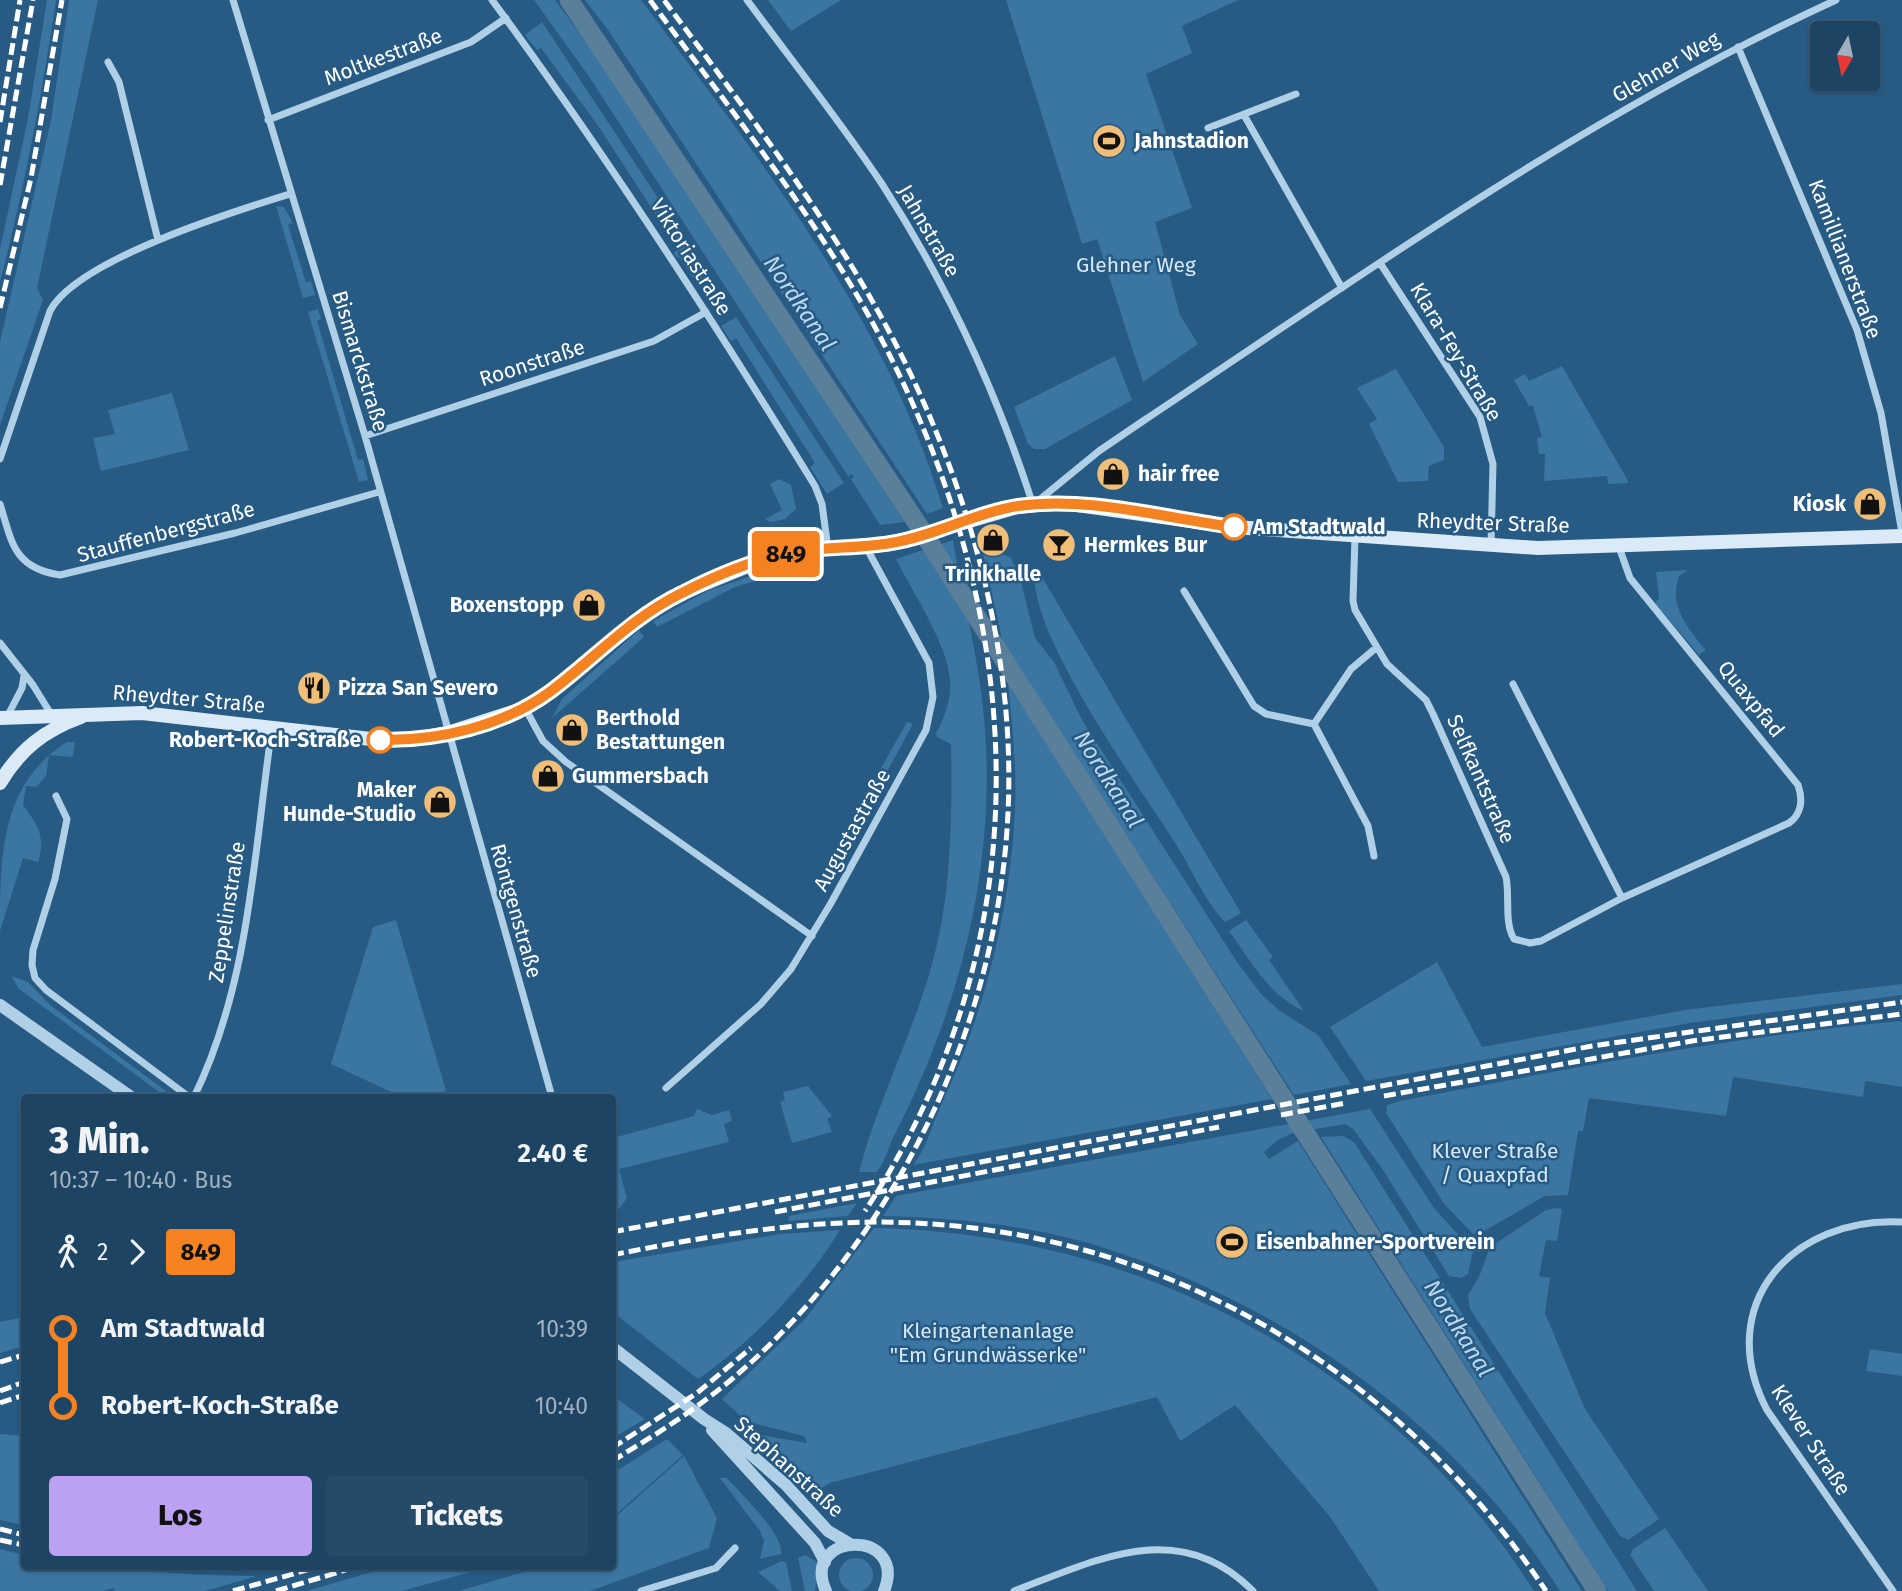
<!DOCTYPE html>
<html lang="de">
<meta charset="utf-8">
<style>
:root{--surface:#1d4463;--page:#254b69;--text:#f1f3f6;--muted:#a0b0be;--line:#3b5c78;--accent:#bca0f2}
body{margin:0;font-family:"Fira Sans",sans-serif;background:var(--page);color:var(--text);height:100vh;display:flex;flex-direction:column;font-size:26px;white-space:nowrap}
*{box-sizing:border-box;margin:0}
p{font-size:23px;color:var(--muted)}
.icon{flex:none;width:38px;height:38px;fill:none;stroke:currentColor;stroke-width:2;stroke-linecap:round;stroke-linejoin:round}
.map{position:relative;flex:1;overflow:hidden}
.sheet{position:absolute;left:21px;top:1094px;width:595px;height:476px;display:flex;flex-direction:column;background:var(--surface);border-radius:7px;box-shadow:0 2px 5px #0004,0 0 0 2px var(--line)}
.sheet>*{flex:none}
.badge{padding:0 14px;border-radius:5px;font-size:24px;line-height:46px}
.needle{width:46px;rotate:189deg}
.tools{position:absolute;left:1810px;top:21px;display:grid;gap:14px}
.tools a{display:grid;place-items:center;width:70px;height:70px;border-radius:7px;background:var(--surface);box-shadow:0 2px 5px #0004,0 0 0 2px var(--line);font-size:35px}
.map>.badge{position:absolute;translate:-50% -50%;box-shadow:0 0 0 4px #fff}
.legs{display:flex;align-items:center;gap:10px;height:77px;padding:0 28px;font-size:23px}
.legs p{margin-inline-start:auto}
.headline{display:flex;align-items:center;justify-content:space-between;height:119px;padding:0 28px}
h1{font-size:38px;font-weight:800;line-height:52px}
.button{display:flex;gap:14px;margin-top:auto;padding:14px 28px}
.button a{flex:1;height:80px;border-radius:7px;background:var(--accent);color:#111;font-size:28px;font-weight:800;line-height:80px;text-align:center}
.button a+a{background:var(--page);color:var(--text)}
ul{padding:0 28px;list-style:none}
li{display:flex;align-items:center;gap:24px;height:77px;font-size:26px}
li i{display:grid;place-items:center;width:10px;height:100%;margin:0 9px;background:currentColor}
li i::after{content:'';width:18px;height:18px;margin:-9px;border:5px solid;border-radius:50%;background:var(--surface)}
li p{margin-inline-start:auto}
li:first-child i{background:linear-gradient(#0000 50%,currentColor 0)}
li:last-child i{background:linear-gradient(currentColor 50%,#0000 0)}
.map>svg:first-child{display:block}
.green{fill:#3b75a1}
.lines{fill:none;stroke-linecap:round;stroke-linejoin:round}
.canal{stroke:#5a7f9b;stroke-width:19}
.minor{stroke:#b0d0e7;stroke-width:7}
.tertiary{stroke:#b0d0e7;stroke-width:12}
.secondary{stroke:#daeaf7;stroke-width:14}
.rail{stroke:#fff;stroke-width:5;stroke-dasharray:12 5;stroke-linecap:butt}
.line-1-casing{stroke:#fff;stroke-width:16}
.line-1{stroke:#f58220;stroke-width:10}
.stop-1-dot{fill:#fff;stroke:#f58220;stroke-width:3.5}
.labels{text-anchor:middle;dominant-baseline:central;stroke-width:5;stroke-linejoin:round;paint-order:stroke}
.street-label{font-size:21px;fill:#fff;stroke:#275b84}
.poi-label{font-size:21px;font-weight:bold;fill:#fff;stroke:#275b84;text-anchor:start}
.park-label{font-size:21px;fill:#d4e8f6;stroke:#275b84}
.stop-label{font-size:21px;font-weight:bold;fill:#fff;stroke:#275b84;text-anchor:start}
.water-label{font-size:23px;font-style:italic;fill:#bcd9ef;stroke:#275b84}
</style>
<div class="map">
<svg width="1902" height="1591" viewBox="0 0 1902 1591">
<rect width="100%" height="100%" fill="#275b84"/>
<!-- green -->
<path class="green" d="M47,0H56C42,95 24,190 0,282V249L28,118Z
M69,0H98L37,288L43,300L0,425V342L51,120Z
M534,0H555L589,46L905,522L880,525L851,479L854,477L852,474L848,476L590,78Z
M585,0H641C759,159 885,316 943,508L927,514L608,30Z
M768,0H841L791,31Z
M1006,0H1238L1182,26L1192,53L1146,74L1192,208L1155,222L1180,315L1198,344L1143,382L1097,239L1082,244Z
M542,22L712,280L700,288L680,258L676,257L674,253L678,249L599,127L541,48L537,50L525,35Z
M276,206L284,207L293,223L288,225L306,282L311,281L315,295L303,298Z
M318,309L321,319L317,321L358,460L363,459L368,480L359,482L308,312Z
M736,317L844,483L827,494L810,467L815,463L736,338L731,341L721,326Z
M1115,356L1132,400L1045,449H1034L1028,444L1014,407Z
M1562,366L1627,479L1628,483L1608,484L1607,476L1544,481L1545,454H1539L1537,438L1542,437L1533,406H1529L1514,380L1525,374L1529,381Z
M1396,369L1444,447V460L1429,466L1428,481L1398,482L1369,424L1377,419L1357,388Z
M172,393L189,450L101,471L93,438L115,434L108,410Z
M779,479L791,485L796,509L785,519L770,522L765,519L782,510L770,484Z
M953,540C963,600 979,658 984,718C997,864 961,1005 895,1134C888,1147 886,1160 877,1172H859C877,1103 910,1040 930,971C952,898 952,820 951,744L937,737L936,733C944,720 952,696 950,680C947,643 913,593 896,559Z
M981,544L1011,558L1019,574L1035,638L1054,662L1082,720L1237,962L1261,994L1280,1011L1318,1035L1351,1084L1294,1095L1003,643Z
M1036,567L1241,913L1225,922C1206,904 1189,864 1174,841C1141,789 1021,624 1036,567Z
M774,568L776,575L735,587L657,627L653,621L707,591Z
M1688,570L1679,576C1668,605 1688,629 1706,650L1699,655L1655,603L1659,598L1656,572Z
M639,630L644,637L552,718L562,699Z
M1008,682L1009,683L1272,1099L913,1165C926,1150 933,1122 942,1103C985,1012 1010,911 1015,810C1017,768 1012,725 1008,682Z
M907,722L913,724L865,812L858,809Z
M67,742H75L73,757L49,755L46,776L36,787L26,786L23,805C38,825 46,837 38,862L23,858L0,931C0,856 0,784 67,742Z
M396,920L446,1091L421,1097H402L331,1064L373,927Z
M1246,920L1273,957L1269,960L1304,1011C1269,996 1251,961 1229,931Z
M1437,962L1482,1047L1685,1010L1902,984V995L1690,1023L1366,1081L1330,1027Z
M11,976L28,982L50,1005L174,1097H166L19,989Z
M1902,1021V1087L1865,1081L1863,1097L1733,1077L1726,1116L1589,1098L1583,1131H1578L1568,1195L1545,1196L1479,1234H1473L1445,1205L1386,1113L1387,1105L1400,1101C1567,1069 1733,1036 1902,1021Z
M808,1086L832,1116L827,1119L832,1132L792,1143L780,1102L785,1100L783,1092Z
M697,1109L712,1115L729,1110L732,1121L724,1124L729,1142L619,1169L627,1198L613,1217V1138L694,1116Z
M1370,1109L1434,1208L1473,1251L1468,1274L1461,1278L1449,1276L1381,1167L1353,1129L1345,1124L1293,1133L1279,1139L1264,1152L1269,1159L1298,1141L1582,1591H1560C1453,1421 1279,1299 1088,1243C1021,1224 952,1218 883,1216L896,1196Z
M1343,1136L1354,1142L1368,1164L1637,1591H1608L1321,1137Z
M857,1203L848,1216L788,1221L789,1216Z
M1555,1208L1562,1209L1557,1241L1546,1240L1539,1276L1550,1278L1545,1313L1585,1409L1659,1519L1628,1540L1620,1536L1470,1309L1468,1295L1479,1277L1490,1247L1546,1210Z
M874,1228C1141,1233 1390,1364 1534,1591H1379L1331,1518L1235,1405L1180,1441L1157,1397L830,1483L820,1489L761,1435L807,1443L804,1436L746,1421L722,1399L805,1319Z
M840,1230C807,1284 751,1343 698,1379L613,1312V1262L780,1234Z
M24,1317V1346L0,1353V1322Z
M1870,1349L1902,1354V1376L1866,1371Z
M613,1396L645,1419L613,1438Z
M0,1434L24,1436V1525L0,1520Z
M667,1439L683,1455L613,1517V1473Z
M684,1456L717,1518L709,1548L590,1591H459L544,1566H612L613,1519Z
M720,1478H727C741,1494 784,1534 781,1554L760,1559L764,1541L760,1531Z
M1665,1528L1708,1591H1654L1630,1555L1633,1549Z
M0,1549L24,1555V1566C102,1566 179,1576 257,1576L205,1591H115L114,1588L103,1591H0Z
M805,1555L819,1563L815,1591H805L798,1558Z
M839 1575a17 17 0 1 1 34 0a17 17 0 1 1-34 0Z
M782,1561L786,1563L792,1591H780L758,1572Z
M392,1566H493L402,1591H307Z"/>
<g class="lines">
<!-- canal -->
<path class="canal" d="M569,0L913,517L1597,1591"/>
<!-- minor -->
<path class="minor" d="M233,0L365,436L552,1097
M492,0C608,157 713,320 815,486L822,504L828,549
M747,0C792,61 840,121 882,184C946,283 997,393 1033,505L1099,451L1143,421C1368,271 1590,113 1836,0
M1738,47L1857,330L1881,413L1902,533
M108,62L119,82L158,240
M1244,115L1342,288
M268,120L471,42L506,18
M1208,128L1296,94
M1380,263L1480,417L1493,464L1491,546
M365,436L654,341L706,312
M0,459L50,311C76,260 235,211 290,194
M0,504C12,543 14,568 60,575L235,533L379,492
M1355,536L1353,601L1355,610L1387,664L1426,700L1433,714L1506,877C1510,896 1504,923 1514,939L1530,943L1541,941L1622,898
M1184,591L1254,706L1266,714L1314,724L1368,826L1374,856
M0,643L33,685L51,714
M1513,684L1622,898L1789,823C1802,814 1803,799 1798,785L1630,578L1619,547
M525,708L543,741L566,762L812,936
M7,717L22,688L24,676
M1314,724L1351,669L1377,647
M56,796L67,819L55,879L33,950L32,965L35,978L46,990L189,1097
M666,1088L761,1004L791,969L831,903L926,730L933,697L929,663L866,547
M194,1097C250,983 254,851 272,728
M641,1591L716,1568L735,1548
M1014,1591C1097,1560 1179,1516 1253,1591
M1893,1591L1767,1410C1712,1304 1793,1216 1902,1222"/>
<!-- tertiary -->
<path class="tertiary" d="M0,1005L131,1097
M612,1347L704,1419L726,1433L786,1485L828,1531L850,1544
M712,1430L815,1543L825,1562
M826,1591C799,1531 909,1528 884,1591"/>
<!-- secondary -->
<path class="secondary" d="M0,718L142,713L380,740H411L448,733L525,708L549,692L640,618L679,594L760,561L802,551L894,543L1017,507L1063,503L1234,527L1538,548L1902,536
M0,783C20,749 45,730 81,717"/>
<!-- rail -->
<path class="rail" d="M650,0C726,104 807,205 870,318C1028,604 1050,931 865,1211
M0,122L20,0
M0,185L33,0
M0,308L31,178L62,0
M1384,1096L1692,1041L1902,1014
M1281,1115L1346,1103
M775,1212L1219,1127
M612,1232L1592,1046L1902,1002
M612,1255C712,1235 813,1218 915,1223C1174,1235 1404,1377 1546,1591
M0,1362L24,1355
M0,1391L24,1382
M0,1403L24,1395
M612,1448L697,1393L751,1348
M612,1461C654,1436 695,1410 732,1379C895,1241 998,1026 1008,813C1015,669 978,522 919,392C854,249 757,126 664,0
M0,1529L24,1535
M0,1540L24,1545
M145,1566L195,1569L269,1566
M233,1591L321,1566
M276,1591L359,1566"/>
</g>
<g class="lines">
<!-- line-1 casing -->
<g class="line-1-casing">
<path id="line-1" d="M380,740C438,741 504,726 551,691C595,658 632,617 682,593C719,574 761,556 802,551C831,547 862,548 891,543C935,536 974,513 1018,506C1090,496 1163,518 1234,527"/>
</g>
<!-- line-1 -->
<use href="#line-1" class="line-1"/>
</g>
<!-- icons -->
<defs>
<g id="stadium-disc" transform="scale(1.75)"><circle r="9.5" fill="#f0be76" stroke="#275b84"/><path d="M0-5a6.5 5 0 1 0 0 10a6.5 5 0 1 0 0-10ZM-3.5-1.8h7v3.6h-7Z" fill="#111"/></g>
<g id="shop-disc" transform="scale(1.75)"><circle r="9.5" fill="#f0be76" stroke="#275b84"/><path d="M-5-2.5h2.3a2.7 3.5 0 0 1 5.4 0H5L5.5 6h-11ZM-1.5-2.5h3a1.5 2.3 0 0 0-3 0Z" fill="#111"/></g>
<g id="bar-disc" transform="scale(1.75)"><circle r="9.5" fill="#f0be76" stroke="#275b84"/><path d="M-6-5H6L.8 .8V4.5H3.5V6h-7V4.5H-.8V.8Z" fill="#111"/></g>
<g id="restaurant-disc" transform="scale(1.75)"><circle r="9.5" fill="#f0be76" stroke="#275b84"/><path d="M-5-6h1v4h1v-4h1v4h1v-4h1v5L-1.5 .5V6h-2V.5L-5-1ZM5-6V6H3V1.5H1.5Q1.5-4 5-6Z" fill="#111"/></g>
</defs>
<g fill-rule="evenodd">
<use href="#stadium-disc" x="1109" y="141"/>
<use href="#shop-disc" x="1113" y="474"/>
<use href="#shop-disc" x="1870" y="504"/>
<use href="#shop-disc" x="993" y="540"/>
<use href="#bar-disc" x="1059" y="545"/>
<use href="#shop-disc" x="589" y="605"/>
<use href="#restaurant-disc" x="314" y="688"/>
<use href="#shop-disc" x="572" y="730"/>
<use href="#shop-disc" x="548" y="776"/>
<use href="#shop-disc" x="440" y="802"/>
<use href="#stadium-disc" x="1232" y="1242"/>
</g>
<!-- markers -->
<g class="stop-1-dot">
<circle cx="1234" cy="527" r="12"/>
<circle cx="380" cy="740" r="12"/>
</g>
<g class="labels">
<!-- street labels -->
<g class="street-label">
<text transform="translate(383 57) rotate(-21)">Moltkestraße</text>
<text transform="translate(1666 67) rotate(-30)">Glehner Weg</text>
<text transform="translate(929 231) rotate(60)">Jahnstraße</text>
<text transform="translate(691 257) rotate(58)">Viktoriastraße</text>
<text transform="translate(1845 259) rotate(69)">Kamillianerstraße</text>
<text transform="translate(1456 352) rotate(59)">Klara-Fey-Straße</text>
<text transform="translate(360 361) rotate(73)">Bismarckstraße</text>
<text transform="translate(532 363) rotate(-18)">Roonstraße</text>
<text transform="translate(1493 523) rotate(2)">Rheydter Straße</text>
<text transform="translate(166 532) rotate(-15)">Stauffenbergstraße</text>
<text transform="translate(189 699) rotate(5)">Rheydter Straße</text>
<text transform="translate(1751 699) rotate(51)">Quaxpfad</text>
<text transform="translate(1481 779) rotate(66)">Selfkantstraße</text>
<text transform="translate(852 830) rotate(-61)">Augustastraße</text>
<text transform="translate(516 911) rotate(74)">Röntgenstraße</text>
<text transform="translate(227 912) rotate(-81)">Zeppelinstraße</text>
<text transform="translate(1811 1440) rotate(57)">Klever Straße</text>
<text transform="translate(789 1467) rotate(42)">Stephanstraße</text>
</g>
<!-- poi labels -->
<g class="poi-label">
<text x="1134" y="141">Jahnstadion</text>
<text x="1138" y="474">hair free</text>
<text x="1846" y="504" text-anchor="end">Kiosk</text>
<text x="1084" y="545">Hermkes Bur</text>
<text x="993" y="574" text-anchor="middle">Trinkhalle</text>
<text x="564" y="605" text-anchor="end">Boxenstopp</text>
<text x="338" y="688">Pizza San Severo</text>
<text x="596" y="718">Berthold<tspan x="596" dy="24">Bestattungen</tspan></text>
<text x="572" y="776">Gummersbach</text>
<text x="416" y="790" text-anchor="end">Maker<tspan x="416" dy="24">Hunde-Studio</tspan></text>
<text x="1256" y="1242">Eisenbahner-Sportverein</text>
</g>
<!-- park labels -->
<g class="park-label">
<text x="1136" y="265">Glehner Weg</text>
<text x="1495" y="1151">Klever Straße<tspan x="1495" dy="24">/ Quaxpfad</tspan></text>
<text x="988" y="1331">Kleingartenanlage<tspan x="988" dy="24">"Em Grundwässerke"</tspan></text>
</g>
<!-- stop labels -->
<g class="stop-label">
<text x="1253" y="527">Am Stadtwald</text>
<text x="361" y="740" text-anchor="end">Robert-Koch-Straße</text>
</g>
<!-- water labels -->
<g class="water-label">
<text transform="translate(800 303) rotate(56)">Nordkanal</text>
<text transform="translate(1109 779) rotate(58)">Nordkanal</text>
<text transform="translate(1459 1328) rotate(58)">Nordkanal</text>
</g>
</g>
</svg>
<div class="tools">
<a><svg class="needle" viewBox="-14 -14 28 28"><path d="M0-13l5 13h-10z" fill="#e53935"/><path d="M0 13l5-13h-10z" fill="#a0b0be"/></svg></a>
</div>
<b class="badge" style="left:786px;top:554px;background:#f58220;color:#111">849</b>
<section class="sheet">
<div class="headline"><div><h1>3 Min.</h1><p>10:37 – 10:40 · Bus</p></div><b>2.40 €</b></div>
<div class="legs"><svg class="icon" aria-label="walk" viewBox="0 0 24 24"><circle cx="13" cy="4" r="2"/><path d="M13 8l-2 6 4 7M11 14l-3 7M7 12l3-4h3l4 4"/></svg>2<svg class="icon" aria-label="forward" viewBox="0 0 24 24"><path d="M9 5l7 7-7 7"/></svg><b class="badge" style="background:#f58220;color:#111">849</b></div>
<ul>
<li><i style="color:#f58220"></i><b>Am Stadtwald</b><p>10:39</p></li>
<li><i style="color:#f58220"></i><b>Robert-Koch-Straße</b><p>10:40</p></li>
</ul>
<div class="button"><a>Los</a><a>Tickets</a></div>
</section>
</div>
